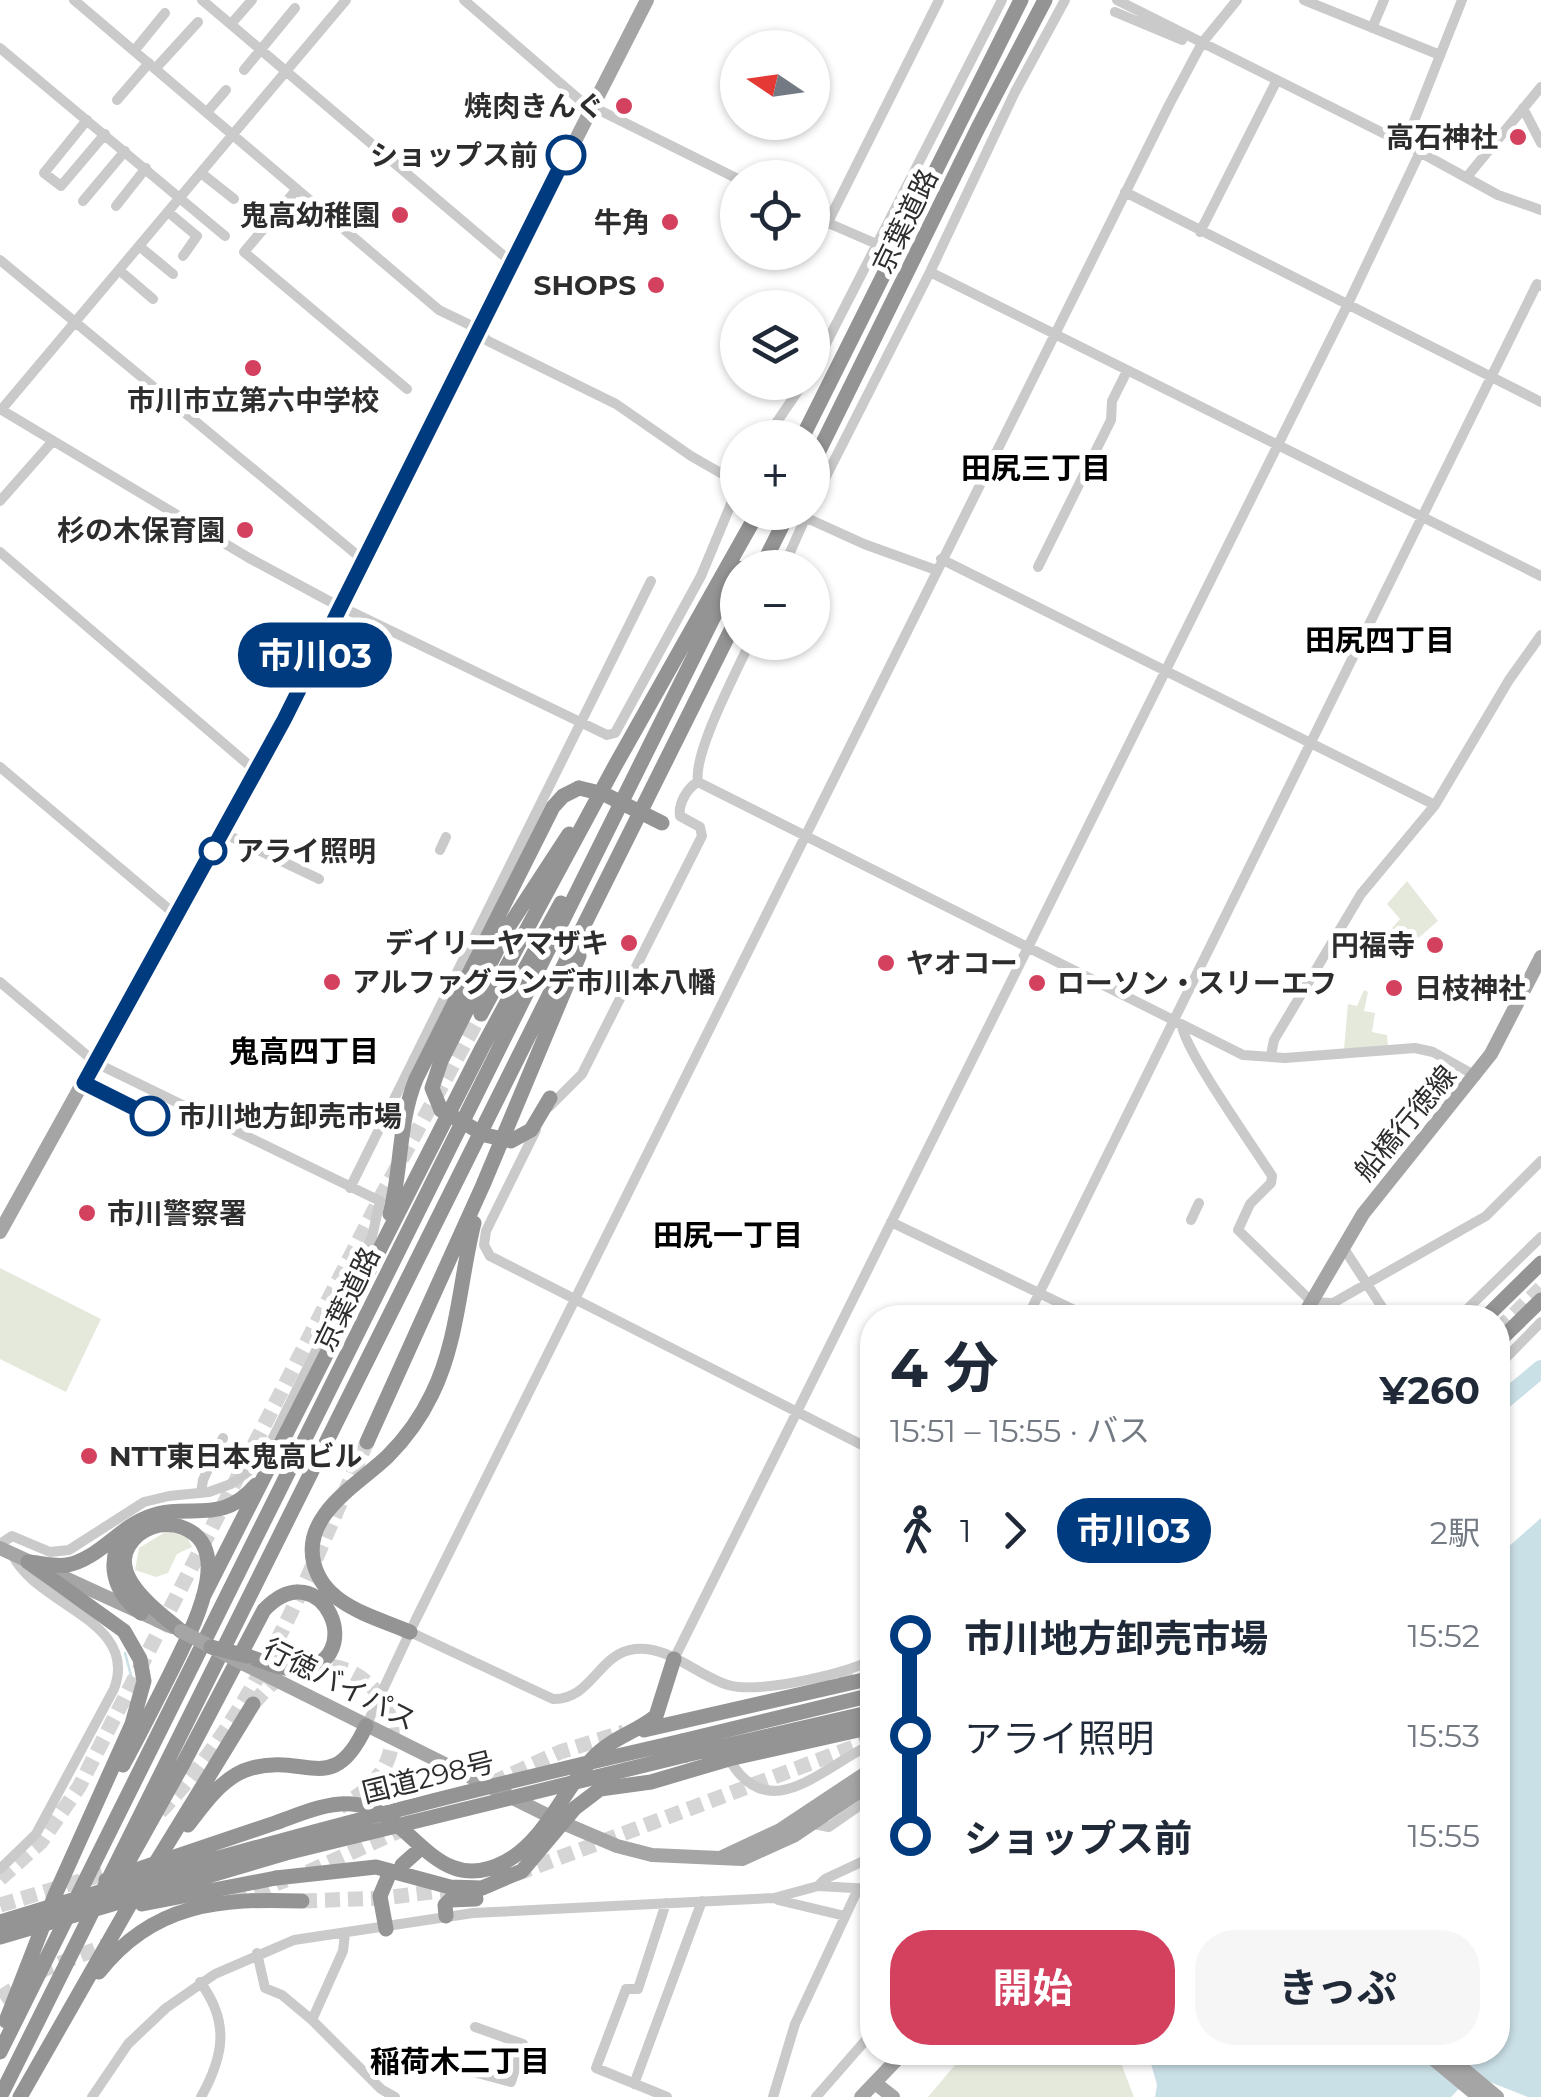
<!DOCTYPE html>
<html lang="ja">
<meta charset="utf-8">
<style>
:root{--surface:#fff;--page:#f6f6f7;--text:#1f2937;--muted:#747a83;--accent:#d3415f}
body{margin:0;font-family:Montserrat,"Noto Sans JP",sans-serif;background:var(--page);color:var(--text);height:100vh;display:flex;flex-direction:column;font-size:38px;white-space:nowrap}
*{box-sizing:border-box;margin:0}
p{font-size:32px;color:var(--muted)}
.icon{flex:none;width:55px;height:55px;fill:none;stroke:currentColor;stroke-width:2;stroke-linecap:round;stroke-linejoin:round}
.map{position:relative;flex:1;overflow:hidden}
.sheet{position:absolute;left:860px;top:1305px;width:650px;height:760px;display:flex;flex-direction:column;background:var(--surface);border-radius:40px;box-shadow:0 2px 8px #0004}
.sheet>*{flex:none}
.badge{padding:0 20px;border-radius:32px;font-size:35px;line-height:65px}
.needle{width:65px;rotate:283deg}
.fabs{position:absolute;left:720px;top:30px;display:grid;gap:20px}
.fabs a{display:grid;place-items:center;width:110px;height:110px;border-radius:50%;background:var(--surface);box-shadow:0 2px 8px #0004;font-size:50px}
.map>.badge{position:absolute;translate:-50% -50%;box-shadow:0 0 0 5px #fff}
.legs{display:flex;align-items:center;gap:15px;height:110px;padding:0 30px;font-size:32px}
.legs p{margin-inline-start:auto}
.summary{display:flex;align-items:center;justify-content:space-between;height:170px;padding:0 30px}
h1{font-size:55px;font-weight:700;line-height:75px}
.cta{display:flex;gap:20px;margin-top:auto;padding:20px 30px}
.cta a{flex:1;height:115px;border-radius:40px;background:var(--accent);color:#fff;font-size:40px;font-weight:700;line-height:115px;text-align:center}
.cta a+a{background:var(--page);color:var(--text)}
ul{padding:0 30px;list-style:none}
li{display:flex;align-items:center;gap:35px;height:100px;font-size:38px}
li i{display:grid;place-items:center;width:15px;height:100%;margin:0 12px;background:currentColor}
li i::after{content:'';width:25px;height:25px;margin:-12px;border:8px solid;border-radius:50%;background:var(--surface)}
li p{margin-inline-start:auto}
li:first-child i{background:linear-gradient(#0000 50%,currentColor 0)}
li:last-child i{background:linear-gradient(currentColor 50%,#0000 0)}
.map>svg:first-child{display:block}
.green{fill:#e5e9dc}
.water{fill:#cae0e7}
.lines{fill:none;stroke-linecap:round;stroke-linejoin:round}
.stream{stroke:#cae0e7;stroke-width:2.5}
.river{stroke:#cae0e7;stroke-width:18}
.highway-tunnel{stroke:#d5d5d5;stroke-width:15;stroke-dasharray:15 8;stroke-linecap:butt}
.minor{stroke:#cacaca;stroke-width:10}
.major{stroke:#a5a5a5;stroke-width:14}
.highway{stroke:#949494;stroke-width:15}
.minor-bridge{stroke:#cacaca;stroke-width:10}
.major-bridge{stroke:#a5a5a5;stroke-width:14}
.highway-bridge{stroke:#949494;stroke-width:15}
.line-1-casing{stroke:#fff;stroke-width:22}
.line-1{stroke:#003b80;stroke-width:15}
.poi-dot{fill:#d3415f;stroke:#fff;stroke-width:4}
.stop-1-dot{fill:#fff;stroke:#003b80;stroke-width:5}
.labels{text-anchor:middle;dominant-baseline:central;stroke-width:10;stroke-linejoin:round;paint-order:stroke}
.poi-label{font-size:28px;font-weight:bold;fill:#2d2d2d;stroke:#fff;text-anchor:end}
.stop-label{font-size:28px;font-weight:bold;fill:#2d2d2d;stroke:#fff;text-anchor:start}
.street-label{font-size:28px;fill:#2d2d2d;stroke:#fff}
.neighbourhood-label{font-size:30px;font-weight:bold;fill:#000;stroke:#fff}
</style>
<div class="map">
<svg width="1541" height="2097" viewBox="0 0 1541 2097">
<rect width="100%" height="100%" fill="#fff"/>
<!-- green -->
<path class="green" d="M1407,881L1438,921L1408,947L1392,928L1400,919L1387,904Z
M1364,990L1368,992L1364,1011L1375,1013L1372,1032L1387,1035L1388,1046L1344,1049L1348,1004L1357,1006Z
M0,1268L101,1319L66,1392L0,1359Z
M167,1531L187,1537L192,1547L177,1554L168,1573L156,1577L135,1570L139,1548Z
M966,2052L1117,2053L1134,2097H928Z"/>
<!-- water -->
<path class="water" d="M1541,1518V2097H1528L1472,2075L1451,2097H1155L1157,2085L1148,2053L1498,2052V1556Z"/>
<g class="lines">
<!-- stream -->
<path class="stream" d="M125,1653L132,1679"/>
<!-- river -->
<path class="river" d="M1498,1405L1541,1369"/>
<!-- highway-tunnel -->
<path class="highway-tunnel" d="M1498,1330L1541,1288
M309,1666C359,1658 405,1705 389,1756C381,1780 361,1795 340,1807
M816,1684L872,1669
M253,1704L269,1686L287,1673
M492,1783L560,1752L624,1732
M160,1812C260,1708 309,1571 367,1442
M308,1872L410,1826
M516,1874L872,1740
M0,1879L41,1842L79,1787L383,1193L481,1014
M233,1900L286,1880
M302,1901L384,1898L455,1889
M0,1905L121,1869
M0,1998L45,1969L112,1943"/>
<!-- minor -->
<path class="minor" d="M74,0L439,310L470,325L488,341L616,404L691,456L738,483
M202,0L504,256L513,260
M464,0L581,101L738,179
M1117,0L1405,144L1498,195L1541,210
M1304,0L1440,55
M1115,12L1182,40
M231,24L252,0
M1372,28L1384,0
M0,48L225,236
M134,51L165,13
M155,69L198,22
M244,70L295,8
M117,100L149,63
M1523,108L1541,143
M207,112L226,90
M87,120L44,173L61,186L105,134
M1405,144L1462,0
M201,173L234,199
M1466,178L1541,87
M297,189L244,252L407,389
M1125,192L1541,402
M83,201L125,151
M116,206L146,168
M168,212L197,236L183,256
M812,216L879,245
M827,224L939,0
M1200,232L1277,80
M139,246L173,274
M0,260L362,559
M119,270L153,299
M930,272L1541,576
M812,371L1002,0
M0,409L249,558L327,600L607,735L615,733L701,576L736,492
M1,410L346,0
M766,438L804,382
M0,501L52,442
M812,504L930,272L1015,92L1065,0
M809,519L864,544L936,570
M0,552L257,772
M941,559L1435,805
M1038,567L1111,420L1112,401L1127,371
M783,568L808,512
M0,767L177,916
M698,782L1243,1055L1285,1058L1415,1048L1433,1052L1476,1076
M223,833L319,879
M440,850L446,837
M0,982L96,1063L380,1201L372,1237L270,1444L253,1468L231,1484L209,1492L169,1496L144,1502L69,1550L50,1552L12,1536L0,1544
M1182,1025C1183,1048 1255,1149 1272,1176L1271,1183L1250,1204L1238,1230L1312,1302L1333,1303L1486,1216L1541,1161
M1271,1055L1274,1040L1361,894L1435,805L1509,680L1541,635
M549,1107L582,1074L702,836L700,827L680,816C678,804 687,788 698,782C693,753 736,673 750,642
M536,1130L486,1231L484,1245L490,1256L872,1450
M350,1188L651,581
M1191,1220L1199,1203
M891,1222L1091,1318
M1343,1247L1389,1318
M1027,1318L1537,284L1541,286
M1458,1318L1541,1237
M1498,1366L1541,1322
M201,1493L203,1480L223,1438
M872,1625V1645
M410,1632L553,1699C592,1700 598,1653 635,1649C668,1645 698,1676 728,1685C759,1694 844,1674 872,1660
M674,1659L1345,310L1420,152
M366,1726L416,1619L1169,105L1202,43L1237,0
M729,1759C769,1828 822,1767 872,1744
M814,1824L829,1827L872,1797
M0,1869L36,1834L114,1689C140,1620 36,1606 12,1554
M818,1886L825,1879L872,1857
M778,1900L845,1916
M666,1903L638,1989H626L596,2068L667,2097
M257,1953L265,1988L282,1995L312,2020L381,2089L395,2097
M200,1982C230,2022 224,2056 201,2097
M312,2020L343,1951L345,1933
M462,2069L511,2082L523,2044L475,2027
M634,2084L702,1901
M92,2097L128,2044L166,2008L215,1974L294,1940L473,1913L774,1898L818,1886L872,1889
M773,2097L795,2024L858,1889
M816,2097L872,2033"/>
<!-- major -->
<path class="major" d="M0,1232L284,720L398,488L647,0
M1302,1318L1363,1214L1491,1054L1541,957
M0,1548L172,1627
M244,1664L563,1823L617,1846L652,1855L742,1859L795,1835L872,1783
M720,1858L780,1830L872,1769
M1425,2052L1479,2097
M1443,2052L1497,2097
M875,2083L893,2097
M861,2097L904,2052"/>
<!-- highway -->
<path class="highway" d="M802,438L1021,0
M812,465L978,128L1045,0
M761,568L789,512
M481,1014L616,764L758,512
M441,1110L432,1088L441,1061L509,926L569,834
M390,1214C402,1169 398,1123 416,1079L553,807L563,796L579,788
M1485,1318L1541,1263
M1498,1342L1541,1300
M367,1442L483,1185L579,956
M127,1531C104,1560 113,1592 141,1613
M28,1562C41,1563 55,1567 67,1565C97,1560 120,1527 148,1517C190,1501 220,1527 256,1485
M203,1597L482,1048L561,903
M410,1632C387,1622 361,1615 340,1600C327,1591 318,1579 314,1564C301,1515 358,1485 388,1456C406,1438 421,1417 432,1394C458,1342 460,1278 474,1223
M644,1730L872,1678
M682,1741L872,1695
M686,1755L872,1712
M123,1765C140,1734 156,1702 172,1670C189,1634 243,1540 174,1525C161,1523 148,1527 138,1535C98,1571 157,1610 181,1631
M278,1822C300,1814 327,1802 352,1804C412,1808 433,1900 505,1862C546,1840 563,1790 593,1758C611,1738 637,1732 656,1716L674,1659
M188,1825C205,1803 224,1775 252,1768C307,1753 333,1798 366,1726
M402,1865L421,1848
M152,1869L253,1704
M123,1871L184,1762L264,1610C322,1549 370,1662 300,1669C283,1671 263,1661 247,1656
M276,1878L376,1867L450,1887L482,1888L522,1871L575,1808L600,1789L651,1782L729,1759L872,1727
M446,1916L445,1905L450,1900L476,1899
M386,1929L380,1896L388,1877
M99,1972C153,1903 220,1898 302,1901
M6,2021L55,1895L132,1724L144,1681L140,1659L124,1631L28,1562
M0,2052L738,568
M0,2097L738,616
M20,2097L137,1892"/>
<!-- minor-bridge -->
<path class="minor-bridge" d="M796,512L809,519"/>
<!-- major-bridge -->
<path class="major-bridge" d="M181,1631L244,1664"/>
<!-- highway-bridge -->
<path class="highway-bridge" d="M579,788L604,794L662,823
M441,1110L485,1135L511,1141L531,1130L550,1098
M211,1647L247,1656
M106,1880L278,1822
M142,1904L276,1878
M0,1922C225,1853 453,1793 682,1741
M0,1937L286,1853L686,1755"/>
</g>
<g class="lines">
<!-- line-1 casing -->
<g class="line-1-casing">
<path id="line-1" d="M150,1116L84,1083L284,720L566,155"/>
</g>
<!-- line-1 -->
<use href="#line-1" class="line-1"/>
</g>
<!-- markers -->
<g class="poi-dot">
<circle cx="624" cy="106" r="10"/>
<circle cx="1518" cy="137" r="10"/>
<circle cx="400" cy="215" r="10"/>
<circle cx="670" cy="222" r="10"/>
<circle cx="656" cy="285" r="10"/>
<circle cx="253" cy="368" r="10"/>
<circle cx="245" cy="530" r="10"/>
<circle cx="629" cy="943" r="10"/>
<circle cx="1435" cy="945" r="10"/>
<circle cx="886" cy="963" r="10"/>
<circle cx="332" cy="982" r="10"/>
<circle cx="1037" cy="983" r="10"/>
<circle cx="1394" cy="988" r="10"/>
<circle cx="87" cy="1213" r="10"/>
<circle cx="89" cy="1456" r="10"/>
</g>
<g class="stop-1-dot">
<circle cx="566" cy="155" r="18"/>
<circle cx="213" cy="851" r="12"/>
<circle cx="150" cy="1116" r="18"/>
</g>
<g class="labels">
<!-- poi labels -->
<g class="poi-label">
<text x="604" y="106">焼肉きんぐ</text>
<text x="1498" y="137">高石神社</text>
<text x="380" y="215">鬼高幼稚園</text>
<text x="650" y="222">牛角</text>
<text x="636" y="285">SHOPS</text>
<text x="253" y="400" text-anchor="middle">市川市立第六中学校</text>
<text x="225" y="530">杉の木保育園</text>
<text x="609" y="943">デイリーヤマザキ</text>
<text x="1415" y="945">円福寺</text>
<text x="906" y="963" text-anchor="start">ヤオコー</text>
<text x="352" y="982" text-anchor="start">アルファグランデ市川本八幡</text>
<text x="1057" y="983" text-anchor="start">ローソン・スリーエフ</text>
<text x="1414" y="988" text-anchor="start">日枝神社</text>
<text x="107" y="1213" text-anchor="start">市川警察署</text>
<text x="109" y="1456" text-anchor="start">NTT東日本鬼高ビル</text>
</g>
<!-- stop labels -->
<g class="stop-label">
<text x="538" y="155" text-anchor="end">ショップス前</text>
<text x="236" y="851">アライ照明</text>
<text x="178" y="1116">市川地方卸売市場</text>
</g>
<!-- street labels -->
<g class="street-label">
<text transform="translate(905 221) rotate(-64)">京葉道路</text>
<text transform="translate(1405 1123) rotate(-50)">船橋行徳線</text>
<text transform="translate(347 1299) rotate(-64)">京葉道路</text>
<text transform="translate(340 1684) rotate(27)">行徳バイパス</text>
<text transform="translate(428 1777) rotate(-14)">国道298号</text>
</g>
<!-- neighbourhood labels -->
<g class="neighbourhood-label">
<text x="1036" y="468">田尻三丁目</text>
<text x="1380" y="640">田尻四丁目</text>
<text x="304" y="1051">鬼高四丁目</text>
<text x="728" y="1235">田尻一丁目</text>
<text x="460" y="2061">稲荷木二丁目</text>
</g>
</g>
</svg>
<div class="fabs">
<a><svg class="needle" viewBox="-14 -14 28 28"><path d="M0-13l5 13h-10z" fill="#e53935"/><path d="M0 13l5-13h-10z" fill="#747a83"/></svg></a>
<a><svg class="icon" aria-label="locate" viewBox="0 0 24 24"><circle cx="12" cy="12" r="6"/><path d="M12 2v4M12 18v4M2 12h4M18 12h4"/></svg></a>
<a><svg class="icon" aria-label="layers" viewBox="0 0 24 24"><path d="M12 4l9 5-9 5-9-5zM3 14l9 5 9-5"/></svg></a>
<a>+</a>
<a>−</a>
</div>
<b class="badge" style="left:315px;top:655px;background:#003b80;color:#fff">市川03</b>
<section class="sheet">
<div class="summary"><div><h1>4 分</h1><p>15:51 – 15:55 · バス</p></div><b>¥260</b></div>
<div class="legs"><svg class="icon" aria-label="walk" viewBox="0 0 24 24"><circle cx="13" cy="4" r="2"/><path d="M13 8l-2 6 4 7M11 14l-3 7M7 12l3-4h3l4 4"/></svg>1<svg class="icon" aria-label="forward" viewBox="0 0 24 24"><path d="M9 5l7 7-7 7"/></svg><b class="badge" style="background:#003b80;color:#fff">市川03</b><p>2駅</p></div>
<ul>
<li><i style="color:#003b80"></i><b>市川地方卸売市場</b><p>15:52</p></li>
<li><i style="color:#003b80"></i><span>アライ照明</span><p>15:53</p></li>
<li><i style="color:#003b80"></i><b>ショップス前</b><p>15:55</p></li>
</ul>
<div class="cta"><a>開始</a><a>きっぷ</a></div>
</section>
</div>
